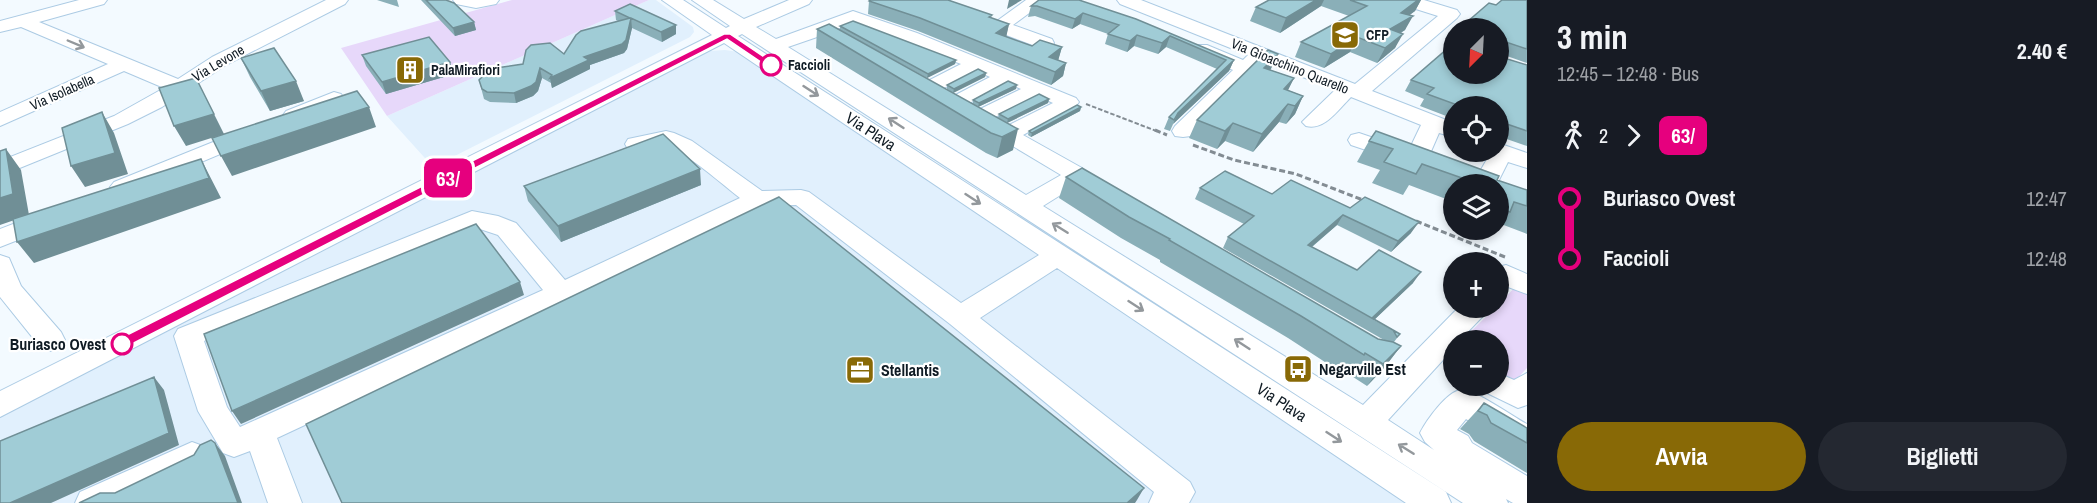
<!DOCTYPE html>
<html lang="it">
<meta charset="utf-8">
<style>
:root{--surface:#171b24;--page:#242831;--text:#f1f3f6;--muted:#9ea1a6;--accent:#886906}
body{margin:0;font-family:"Archivo Narrow",sans-serif;background:var(--page);color:var(--text);height:100vh;display:flex;flex-direction:column;font-size:22px;white-space:nowrap}
*{box-sizing:border-box;margin:0}
p{font-size:20px;color:var(--muted)}
.icon{flex:none;width:33px;height:33px;fill:none;stroke:currentColor;stroke-width:2;stroke-linecap:round;stroke-linejoin:round}
.map{position:relative;flex:1;overflow:hidden}
.sheet{display:flex;flex-direction:column;background:var(--surface);width:570px}
.sheet>*{flex:none}
.badge{padding:0 12px;border-radius:9px;font-size:21px;line-height:39px}
.needle{width:39px;rotate:204deg}
.fabs{position:absolute;left:1443px;top:18px;display:grid;gap:12px}
.fabs a{display:grid;place-items:center;width:66px;height:66px;border-radius:50%;background:var(--surface);box-shadow:0 3px 9px #0003;font-size:30px}
.map>.badge{position:absolute;translate:-50% -50%;box-shadow:0 0 0 3px #fff}
.legs{display:flex;align-items:center;gap:9px;height:66px;padding:0 30px;font-size:20px}
.legs p{margin-inline-start:auto}
.head{display:flex;align-items:center;justify-content:space-between;height:102px;padding:0 30px}
h1{font-size:33px;font-weight:700;line-height:45px}
.button{display:flex;gap:12px;margin-top:auto;padding:12px 30px}
.button a{flex:1;height:69px;border-radius:36px;background:var(--accent);color:#fff;font-size:24px;font-weight:700;line-height:69px;text-align:center}
.button a+a{background:var(--page);color:var(--text)}
ul{padding:0 30px;list-style:none}
li{display:flex;align-items:center;gap:21px;height:60px;font-size:22px}
li i{display:grid;place-items:center;width:9px;height:100%;margin:0 8px;background:currentColor}
li i::after{content:'';width:15px;height:15px;margin:-8px;border:4px solid;border-radius:50%;background:var(--surface)}
li p{margin-inline-start:auto}
li:first-child i{background:linear-gradient(#0000 50%,currentColor 0)}
li:last-child i{background:linear-gradient(currentColor 50%,#0000 0)}
main{display:flex;flex:1;min-height:0}
.map>svg:first-child{display:block}
.built{fill:#e1f0fd}
.green{fill:#e7d8fa}
.lines{fill:none;stroke-linecap:round;stroke-linejoin:round}
.minor-casing{stroke:#accbe4;stroke-width:2}
.path-far1{stroke:#838c93;stroke-width:2;stroke-dasharray:4.5 2;stroke-linecap:butt}
.path{stroke:#838c93;stroke-width:3;stroke-dasharray:6 3;stroke-linecap:butt}
.minor{fill:#fff;fill-rule:evenodd}
.wall{fill:#8aafb8}
.shaded-wall{fill:#708f96}
.building{fill:#a0ccd6;stroke:#708f96;stroke-width:1.5}
.oneway{stroke:#93989c}
.line-1{fill:#e6007e;stroke:#fff;stroke-width:1.5}
.stop-1-dot{fill:#fff;stroke:#e6007e;stroke-width:3}
.labels{text-anchor:middle;dominant-baseline:central;stroke-width:4.5;stroke-linejoin:round;paint-order:stroke}
.far-poi-label{font-size:14px;font-weight:bold;fill:#101b24;stroke:#fff;text-anchor:start}
.far-street-label{font-size:14px;fill:#101b24;stroke:#fff}
.far-stop-label{font-size:14px;font-weight:bold;fill:#101b24;stroke:#fff;text-anchor:start}
.street-label{font-size:16px;fill:#101b24;stroke:#fff}
.stop-label{font-size:16px;font-weight:bold;fill:#101b24;stroke:#fff;text-anchor:end}
.poi-label{font-size:16px;font-weight:bold;fill:#101b24;stroke:#fff;text-anchor:start}
</style>
<main>
<div class="map">
<svg width="1527" height="503" viewBox="0 0 1527 503">
<rect width="100%" height="100%" fill="#f3faff"/>
<!-- built -->
<path class="built" d="M649,0H656L693,27L694,32L690,37L433,167L387,116Z
M725,50L738,52L1418,503H0V416L699,54L709,51Z"/>
<!-- green -->
<path class="green" d="M512,0H649L387,116L341,48Z
M1517,285L1527,290V368L1514,382L1499,373L1498,340H1462L1495,308H1498L1499,304Z"/>
<g class="lines">
<!-- minor casing -->
<g class="minor-casing">
<path id="minor" d="M79,0H107L104,4L39,22L178,79L212,57L326,0H348L345,4L226,65L162,107L128,124L0,176V161L114,116L164,88L124,71L0,126V112L108,64L21,27L0,32V21Z
M453,0H499L496,4L476,8L456,4Z
M662,0H683L726,28L730,26L692,0H713L744,19L789,0H812L809,4L756,27L776,39L853,11L917,33L1076,98L1079,102L1076,106L1023,135L1082,168L1086,176L1083,181L1043,206L1363,405L1458,308H1487L1484,315L1460,340H1454V348L1388,420L1434,450L1425,442L1420,433C1426,421 1447,391 1461,390C1475,389 1513,417 1527,424V453L1516,449L1466,419L1457,430L1468,436L1472,443L1527,476V503H1513L1506,499L1508,503H1463L742,34L738,36L1446,492L1451,503H1406L1057,268L980,318L1190,482L1195,492L1189,503H1149L1154,492L950,324L796,205L761,206L508,330L277,438L302,503H268L250,451L234,457L223,453L198,411L174,336L178,329L472,211L498,216L516,223L565,280L740,198C723,185 685,151 666,146C654,143 641,152 628,149L625,144L628,139L666,131L674,133L692,141L762,191L801,190L809,192L961,303L1039,255L724,43L0,417V391L712,35ZM853,22L961,64L920,85L917,89L920,93H934L977,71L990,77L946,100L943,104L946,108L953,110L960,108L1007,83L1021,89L970,114L966,118L970,122L976,124L1061,175L1026,195L788,47L820,36L841,48H855L857,44L835,30ZM1038,96L1053,103L1007,126L993,118ZM474,227L498,235L543,290L240,427L227,407L204,341Z
M1026,0H1047L1013,25L1052,39L1054,43L1052,47H1038L993,30L990,26Z
M1117,0H1141L1355,84L1438,16L1400,4L1397,0H1424L1457,10L1460,14L1457,18L1372,91L1454,123V137L1439,133L1429,156L1479,173L1490,154L1488,152H1498V143L1527,153V168L1508,162L1497,184H1465L1408,164L1405,160L1393,159L1351,145L1348,140L1351,135L1359,133L1409,150L1421,125L1351,97C1338,110 1324,131 1306,126L1302,122L1306,118L1335,90L1263,61L1191,136L1183,137L1175,136L1172,131L1175,126L1233,70L1193,53L1191,49L1193,45H1207L1243,60L1248,55L1120,4Z
M334,92L341,94L344,98L341,102L293,121L286,119L283,115L286,111Z
M248,128L256,129L259,134L256,139L130,192L122,194L114,192L110,187L114,182Z
M47,211L56,213L59,219L56,225L0,247V229Z
M0,255L9,258L21,286L61,332L65,340L61,348L51,351L41,348L0,297Z
M1506,265L1527,274V294L1508,287L1498,290V267Z
M1498,373L1514,380L1527,373V405L1518,408L1487,393L1483,386H1498Z
M192,442L203,446L208,456L203,466L126,503H75L80,492Z"/>
</g>
<!-- path-far1 -->
<path class="path-far1" d="M1086,104L1159,132"/>
<!-- path -->
<path class="path" d="M1155,130L1167,135
M1193,145L1234,160L1296,174L1363,200
M1416,221L1505,257"/>
<!-- minor -->
<use href="#minor" class="minor"/>
</g>
<!-- wall -->
<path class="wall" d="M377,0H397L399,7Z
M421,0H446L474,22L476,30L455,36Z
M1079,0L1234,60L1229,71L1173,124L1170,131L1164,129L1169,117L1217,69L1166,47L1158,54L1134,46L1127,52L1105,44L1108,34L1080,24L1072,29L1035,16L1028,17L1031,6Z
M1269,0H1421L1415,11L1409,15L1405,30L1401,33L1395,48L1377,63L1350,52L1324,68L1295,57L1301,42L1349,16L1321,6L1280,33L1250,21L1256,7Z
M1527,0V63L1504,55V58L1527,65V146L1498,136V106H1454V119L1420,106L1424,99L1405,91L1411,80L1498,28H1459H1460L1496,5Z
M869,1L992,15L991,18L1009,24L1006,36L1032,46L1062,47L1058,60L1066,63L1063,76L1051,85L918,31L868,14Z
M615,11L676,25V34L662,42L632,28L627,49L624,53L590,65V69L552,88L551,83L542,78L538,91L533,96L516,103L490,102L484,99L479,80L523,64L564,54L618,21L616,20Z
M840,26L956,60L955,64L927,78L840,30Z
M817,29L973,104V100L1016,89L978,107L1013,150L997,158L986,153L816,48Z
M362,55L450,62L454,74L386,94L366,66Z
M241,58L304,101L270,111L250,77Z
M1271,70L1294,78L1288,90L1303,96L1295,114L1286,124L1279,122L1253,152L1225,141L1217,149L1189,138L1197,120Z
M986,73L985,77L953,93L947,89V85Z
M1049,99L1048,103L1007,123L998,118L999,114Z
M1081,107L1080,111L1031,137L1028,135L1029,131Z
M1369,141L1497,180L1527,190V234L1501,224L1498,227V184H1454V202L1409,185L1403,195L1372,183L1380,170L1357,162Z
M1066,177L1378,339L1384,340L1223,248L1228,237L1244,224L1195,199L1200,188L1272,194L1350,208L1411,233L1391,252L1337,225L1312,247L1357,270L1413,283L1374,320L1400,334L1394,342L1401,346L1384,368L1367,386L1350,375L1348,377L1288,338L1160,262V260L1121,238L1059,198Z
M701,185L561,242L528,201L524,186Z
M1483,230H1496L1494,233Z
M1484,403L1527,428V473L1474,441L1469,434L1460,429Z"/>
<!-- shaded-wall -->
<path class="shaded-wall" d="M1009,0H1022L1007,9Z
M1316,0H1324L1321,6L1280,33L1286,18Z
M1418,0H1421L1415,11L1394,27L1401,13Z
M1083,13L1080,24L1072,29L1075,19Z
M1413,16L1405,30L1382,43L1390,29Z
M631,18L632,28L627,49L624,53L590,65V69L552,88L550,78L584,57Z
M474,22L476,30L455,36L453,28Z
M1009,24L1006,38L996,33Z
M676,25V34L662,42L661,32Z
M1403,34L1395,48L1377,63L1385,48Z
M1137,35L1134,46L1127,52L1130,41Z
M1170,36L1166,47L1158,54L1162,43Z
M1357,37L1350,52L1324,68L1331,54Z
M1062,47L1058,61L1049,57Z
M1278,54L1270,71L1264,68Z
M956,60L955,64L927,78L928,74Z
M1234,60L1229,71L1173,124L1170,131L1178,113Z
M450,62L454,74L386,94L382,82Z
M1066,63L1063,76L1051,85L1055,72Z
M540,68L542,78L538,91L533,96L516,103L514,93Z
M986,73L985,77L953,93L954,89Z
M1294,78L1285,96L1284,89Z
M296,81L304,101L270,111L261,91Z
M1017,85L1016,89L978,107L979,103Z
M1303,96L1295,114L1286,124L1295,106Z
M206,98L224,134L186,146L174,126Z
M1049,99L1048,103L1007,123L1008,119Z
M1288,104L1279,122L1253,152L1262,134Z
M369,107L376,127L232,176L221,156Z
M1081,107L1080,111L1031,137L1032,133Z
M102,112L114,133L128,174L85,187L71,166Z
M1233,123L1225,141L1217,149L1225,131Z
M1018,129L1013,150L997,158L1002,137Z
M6,149L21,170L29,215L0,225V198Z
M201,159L221,198L34,263L17,242Z
M700,169L701,185L561,242L558,226Z
M1343,215L1337,225L1302,255L1308,245Z
M1419,222L1411,233L1391,252L1398,241Z
M1421,272L1413,283L1374,320L1372,318Z
M520,282L524,295L241,424L232,411Z
M1401,346L1384,368L1367,386L1383,364Z
M154,377L164,390L179,445L51,503H10Z
M215,443L225,456L242,503H238Z
M1144,488L1137,500L1135,503H1127Z"/>
<!-- building -->
<path class="building" d="M426,0H446L454,3L474,22L453,28Z
M870,0H948L992,15L989,17L1009,24L996,33L1032,46L1040,40L1062,47L1049,57L1066,63L1055,72L920,18L869,1Z
M1039,0H1079L1136,19L1234,60L1178,113L1174,120L1169,117L1226,60L1170,36L1162,43L1137,35L1130,41L1108,34L1119,25L1083,13L1075,19L1037,6H1031Z
M1269,0H1316L1286,18L1256,7Z
M1350,0H1418L1401,13L1413,16L1390,29L1403,34L1385,48L1357,37L1331,54L1301,42L1367,6Z
M1502,0H1527V49L1506,42L1503,44L1504,58L1527,65V131L1498,121V106H1460L1427,94L1434,88L1411,80L1454,43V74H1498V28H1460L1489,3L1496,5Z
M630,4L676,25L661,32L631,18L626,40L622,44L584,57L589,60L550,78L552,75L540,68L536,82L531,86L514,93L487,92L482,89L479,80L488,71L496,68L523,64L526,50L531,45L550,43L564,54L576,35L581,31L630,18L615,11Z
M853,21L956,60L928,74L840,26Z
M829,24L1018,129L1002,137L991,133L817,29Z
M429,37L450,62L382,82L362,55Z
M274,48L296,81L261,91L241,58Z
M1268,50L1278,54L1264,68L1294,78L1284,89L1303,96L1295,106L1288,104L1262,134L1233,123L1225,131L1197,120Z
M978,69L986,73L954,89L947,85Z
M196,78L214,114L174,126L159,88Z
M1008,81L1017,85L979,103L973,100Z
M357,91L369,107L221,156L212,138Z
M1039,94L1049,99L1008,119L999,114Z
M1077,105L1081,107L1032,133L1029,131Z
M102,112L115,153L71,166L62,128Z
M1376,131L1499,176L1497,180L1527,190V206L1514,202L1510,212L1498,208V184H1479L1422,164L1416,174L1384,162L1393,149L1369,141Z
M663,134L700,169L558,226L524,186Z
M6,149L13,194L0,198V151Z
M201,159L209,178L17,242L13,219Z
M1082,168L1378,339L1393,342L1401,346L1383,364L1365,353L1364,355L1301,316L1169,240L1170,239L1129,217L1066,177Z
M1225,171L1272,194L1291,180L1350,208L1365,197L1419,222L1398,241L1343,215L1308,245L1357,270L1379,250L1421,272L1372,318L1400,334L1397,337L1393,330L1228,237L1254,216L1200,188Z
M779,197L1144,488L1127,503H342L306,424Z
M476,224L520,282L232,411L204,334Z
M154,377L169,433L10,503H0V441Z
M1484,403L1527,428V443L1491,423L1487,415L1478,411Z
M211,440L215,443L238,503H79L100,493H115L194,455L200,445Z"/>
<!-- one-way arrows -->
<defs><path id="oneway-shaft" d="M-6 0H5M1.5-3L5.5 0L1.5 3" fill="none" stroke-width="1.6" stroke-linecap="round" stroke-linejoin="round" transform="scale(1.5)"/></defs>
<g class="oneway">
<use href="#oneway-shaft" transform="translate(76 44) rotate(23)"/>
<use href="#oneway-shaft" transform="translate(811 91) rotate(33)"/>
<use href="#oneway-shaft" transform="translate(896 123) rotate(-147)"/>
<use href="#oneway-shaft" transform="translate(973 199) rotate(33)"/>
<use href="#oneway-shaft" transform="translate(1060 228) rotate(-148)"/>
<use href="#oneway-shaft" transform="translate(1136 306) rotate(33)"/>
<use href="#oneway-shaft" transform="translate(1242 344) rotate(-147)"/>
<use href="#oneway-shaft" transform="translate(1334 437) rotate(33)"/>
<use href="#oneway-shaft" transform="translate(1406 449) rotate(-148)"/>
</g>
<!-- line-1 -->
<path class="line-1" d="M724,34H730L776,65L768,67L727,39L126,347H117L115,344L117,340Z"/>
<!-- icons -->
<defs>
<g id="school-square" transform="scale(1.5)"><rect x="-9" y="-9" width="18" height="18" rx="4" fill="#886906" stroke="#fff"/><path d="M0-5L7-2L0 1L-7-2ZM-4 1L0 2.5L4 1V4Q0 6-4 4Z" fill="#fff"/></g>
<g id="building-square" transform="scale(1.5)"><rect x="-9" y="-9" width="18" height="18" rx="4" fill="#886906" stroke="#fff"/><path d="M-4-6H4V6H1V3H-1V6H-4ZM-2.5-4.3h1.7v1.8h-1.7ZM.8-4.3h1.7v1.8H.8ZM-2.5-1h1.7V.8h-1.7ZM.8-1h1.7V.8H.8Z" fill="#fff"/></g>
<g id="bus-square" transform="scale(1.5)"><rect x="-9" y="-9" width="18" height="18" rx="4" fill="#886906" stroke="#fff"/><path d="M-5-6H5V4H4V6H2V4H-2V6H-4V4H-5ZM-3.5-4V0h7V-4ZM-3.5 1.2v1.5H-2V1.2ZM2 1.2v1.5H3.5V1.2Z" fill="#fff"/></g>
<g id="office-square" transform="scale(1.5)"><rect x="-9" y="-9" width="18" height="18" rx="4" fill="#886906" stroke="#fff"/><path d="M-6-3h4V-5.5h4V-3h4V5H-6ZM-1-4.5V-3h2v-1.5ZM-6 0V1H6V0Z" fill="#fff"/></g>
</defs>
<g fill-rule="evenodd">
<use href="#school-square" x="1345" y="35"/>
<use href="#building-square" x="410" y="70"/>
<use href="#bus-square" x="1298" y="369"/>
<use href="#office-square" x="860" y="370"/>
</g>
<!-- markers -->
<g class="stop-1-dot">
<circle cx="771" cy="65" r="10"/>
<circle cx="122" cy="344" r="10"/>
</g>
<g class="labels">
<!-- far-poi labels -->
<g class="far-poi-label">
<text x="1366" y="35">CFP</text>
<text x="431" y="70">PalaMirafiori</text>
</g>
<!-- far-street labels -->
<g class="far-street-label">
<text transform="translate(218 63) rotate(-31)">Via Levone</text>
<text transform="translate(1290 66) rotate(22)">Via Gioacchino Quarello</text>
<text transform="translate(62 92) rotate(-24)">Via Isolabella</text>
</g>
<!-- far-stop labels -->
<g class="far-stop-label">
<text x="788" y="65">Faccioli</text>
</g>
<!-- street labels -->
<g class="street-label">
<text transform="translate(871 131) rotate(33)">Via Plava</text>
<text transform="translate(1282 402) rotate(33)">Via Plava</text>
</g>
<!-- stop labels -->
<g class="stop-label">
<text x="106" y="344">Buriasco Ovest</text>
</g>
<!-- poi labels -->
<g class="poi-label">
<text x="1319" y="369">Negarville Est</text>
<text x="881" y="370">Stellantis</text>
</g>
</g>
</svg>
<div class="fabs">
<a><svg class="needle" viewBox="-14 -14 28 28"><path d="M0-13l5 13h-10z" fill="#e53935"/><path d="M0 13l5-13h-10z" fill="#9ea1a6"/></svg></a>
<a><svg class="icon" aria-label="locate" viewBox="0 0 24 24"><circle cx="12" cy="12" r="6"/><path d="M12 2v4M12 18v4M2 12h4M18 12h4"/></svg></a>
<a><svg class="icon" aria-label="layers" viewBox="0 0 24 24"><path d="M12 4l9 5-9 5-9-5zM3 14l9 5 9-5"/></svg></a>
<a>+</a>
<a>−</a>
</div>
<b class="badge" style="left:448px;top:178px;background:#e6007e;color:#fff">63/</b>
</div>
<section class="sheet">
<div class="head"><div><h1>3 min</h1><p>12:45 – 12:48 · Bus</p></div><b>2.40 €</b></div>
<div class="legs"><svg class="icon" aria-label="walk" viewBox="0 0 24 24"><circle cx="13" cy="4" r="2"/><path d="M13 8l-2 6 4 7M11 14l-3 7M7 12l3-4h3l4 4"/></svg>2<svg class="icon" aria-label="forward" viewBox="0 0 24 24"><path d="M9 5l7 7-7 7"/></svg><b class="badge" style="background:#e6007e;color:#fff">63/</b></div>
<ul>
<li><i style="color:#e6007e"></i><b>Buriasco Ovest</b><p>12:47</p></li>
<li><i style="color:#e6007e"></i><b>Faccioli</b><p>12:48</p></li>
</ul>
<div class="button"><a>Avvia</a><a>Biglietti</a></div>
</section>
</main>
